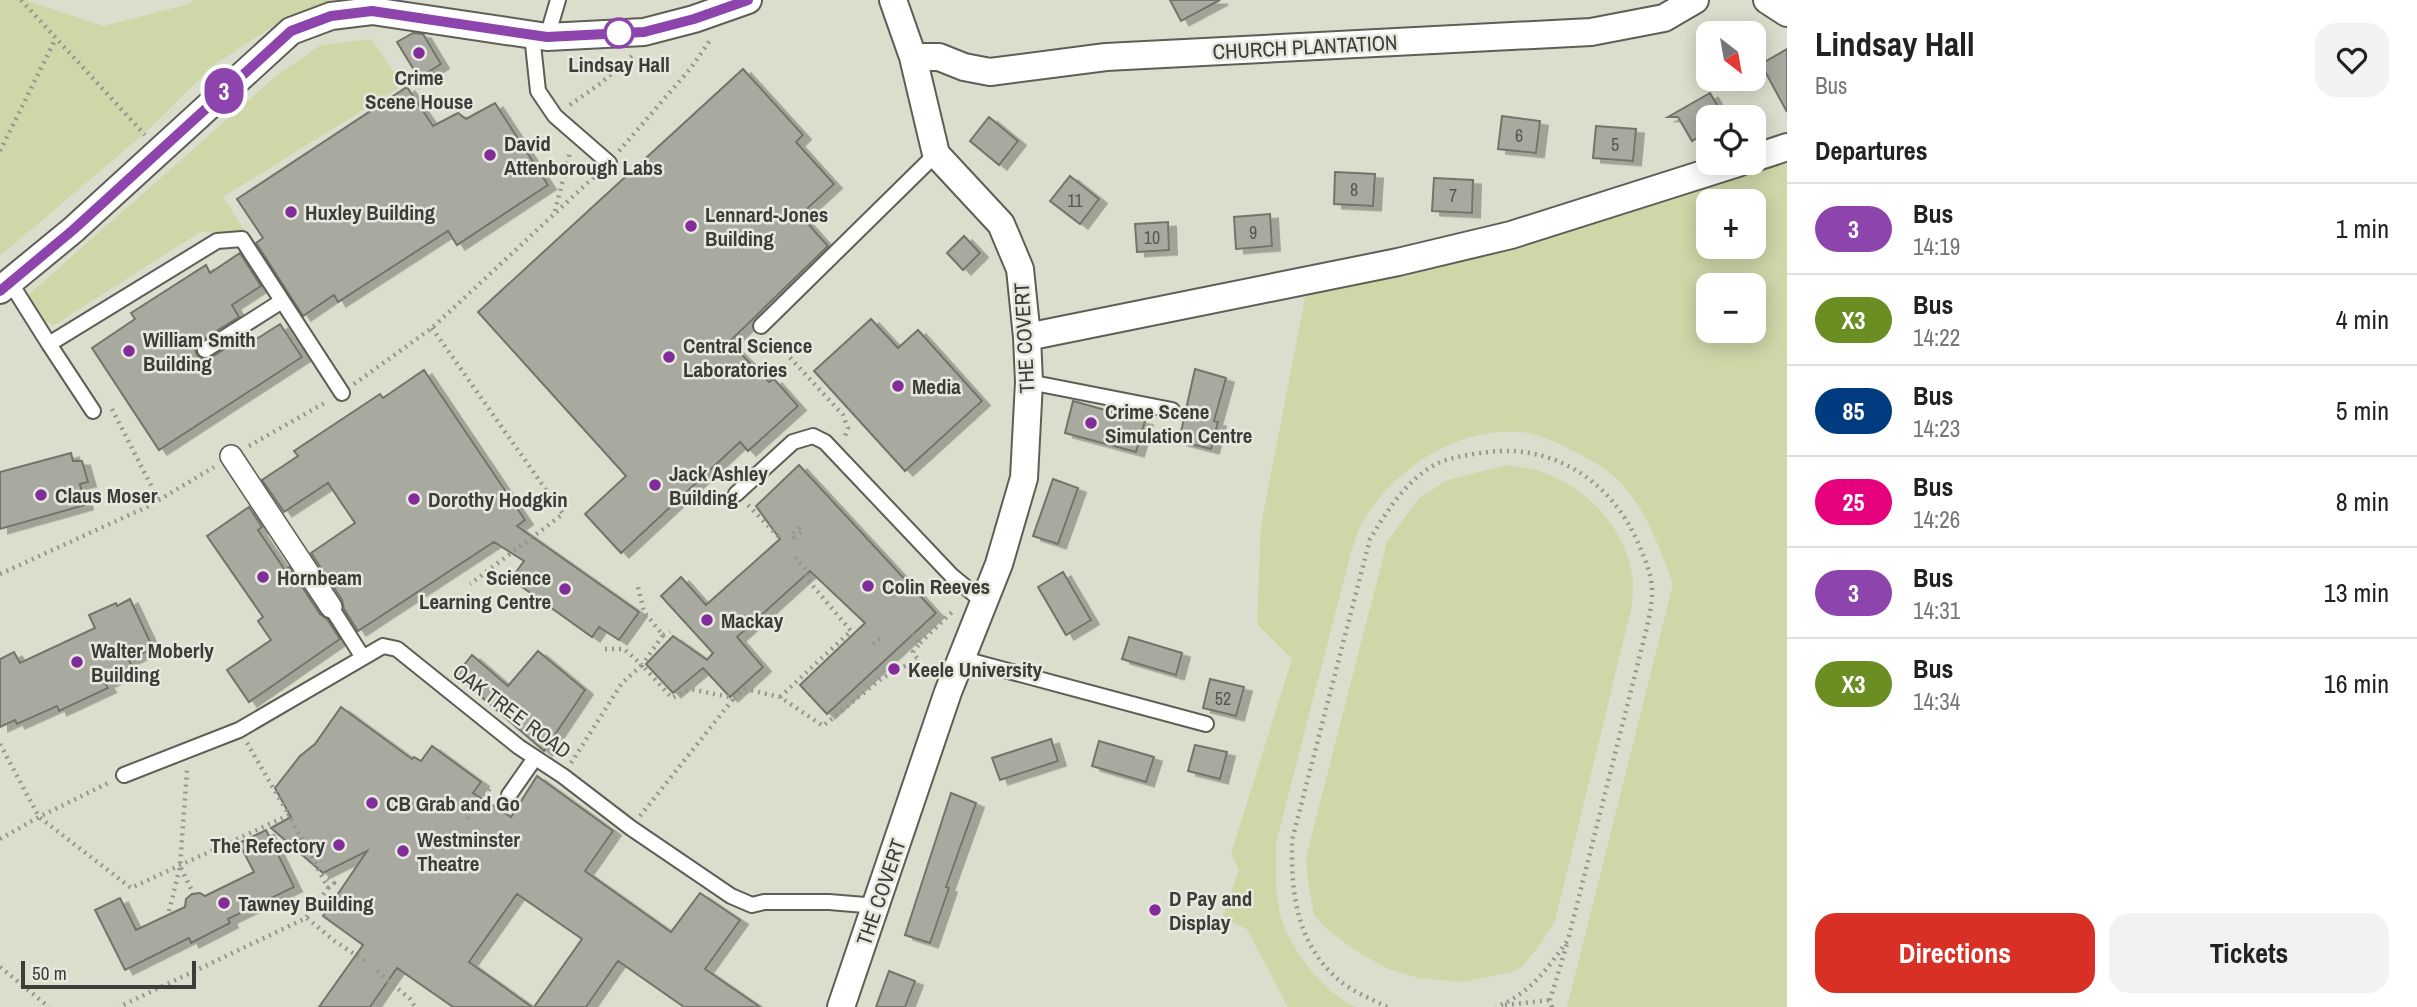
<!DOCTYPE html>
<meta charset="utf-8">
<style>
:root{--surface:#fff;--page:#f2f2f2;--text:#222;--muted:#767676;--line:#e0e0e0;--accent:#d93025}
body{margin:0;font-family:"Archivo Narrow",sans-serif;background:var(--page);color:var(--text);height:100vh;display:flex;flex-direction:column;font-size:26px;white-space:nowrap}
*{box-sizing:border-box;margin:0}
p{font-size:23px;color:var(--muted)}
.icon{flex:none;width:38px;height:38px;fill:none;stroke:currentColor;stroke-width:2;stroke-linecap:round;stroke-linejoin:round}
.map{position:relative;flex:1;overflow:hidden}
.drawer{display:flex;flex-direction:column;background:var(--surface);width:630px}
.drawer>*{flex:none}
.badge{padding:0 14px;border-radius:23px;font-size:24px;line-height:46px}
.needle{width:46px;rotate:149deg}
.fabs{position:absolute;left:1696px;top:21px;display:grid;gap:14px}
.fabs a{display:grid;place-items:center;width:70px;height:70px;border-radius:14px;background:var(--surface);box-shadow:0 4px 18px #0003;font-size:35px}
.scale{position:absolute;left:21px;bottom:18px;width:175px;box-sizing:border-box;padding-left:7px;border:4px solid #3c3d38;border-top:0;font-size:19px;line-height:24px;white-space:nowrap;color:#3c3d38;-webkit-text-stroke:5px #e7e9de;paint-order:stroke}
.map>.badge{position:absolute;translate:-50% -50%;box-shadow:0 0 0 4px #fff}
h2{padding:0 28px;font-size:26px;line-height:63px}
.round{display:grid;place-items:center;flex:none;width:74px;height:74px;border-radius:21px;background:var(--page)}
.head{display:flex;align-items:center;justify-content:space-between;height:119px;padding:0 28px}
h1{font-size:33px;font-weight:800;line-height:52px}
.button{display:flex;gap:14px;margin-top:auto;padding:14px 28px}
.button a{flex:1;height:80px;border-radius:21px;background:var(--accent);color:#fff;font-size:28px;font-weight:800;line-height:80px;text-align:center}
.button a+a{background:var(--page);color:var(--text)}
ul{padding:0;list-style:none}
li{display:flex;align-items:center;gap:21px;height:91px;padding:0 28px;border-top:2px solid var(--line)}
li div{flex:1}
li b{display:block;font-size:26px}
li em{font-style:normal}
li .badge{min-width:77px;font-weight:700;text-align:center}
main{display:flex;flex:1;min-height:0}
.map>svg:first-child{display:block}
.built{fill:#dbdecc;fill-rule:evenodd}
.green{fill:#cfd6a8;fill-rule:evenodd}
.building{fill:#a8aaa0;stroke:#72746a;stroke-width:2;filter:url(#shadow)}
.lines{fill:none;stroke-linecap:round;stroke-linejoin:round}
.service-casing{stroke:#5d5f56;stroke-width:18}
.pedestrian-casing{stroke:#5d5f56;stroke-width:24}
.minor-casing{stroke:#5d5f56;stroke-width:30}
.path{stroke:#95968e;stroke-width:4.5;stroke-dasharray:2 5;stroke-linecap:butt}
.service{stroke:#fff;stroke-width:14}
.pedestrian{stroke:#fff;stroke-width:21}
.minor{stroke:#fff;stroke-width:26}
.line-casing{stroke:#fff;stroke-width:16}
.line{stroke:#8e44ad;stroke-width:10}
.stop-dot{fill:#fff;stroke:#8e44ad;stroke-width:3.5}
.poi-dot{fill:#822c9a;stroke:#e7e9de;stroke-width:2.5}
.labels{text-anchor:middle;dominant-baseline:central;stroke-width:5;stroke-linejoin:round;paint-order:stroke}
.number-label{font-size:18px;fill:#575852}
.street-label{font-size:21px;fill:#3c3d38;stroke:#e7e9de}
.stop-label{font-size:21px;font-weight:bold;fill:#3c3d38;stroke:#e7e9de}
.poi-label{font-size:21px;font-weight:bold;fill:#3c3d38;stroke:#e7e9de;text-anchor:start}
</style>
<main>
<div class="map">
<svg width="1787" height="1007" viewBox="0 0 1787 1007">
<defs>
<filter id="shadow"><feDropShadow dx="8" dy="4.5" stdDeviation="0" flood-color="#0004"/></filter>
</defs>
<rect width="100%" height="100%" fill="#e7e9de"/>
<!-- built -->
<path class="built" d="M0,0H1787V1007H0ZM1708,33H1754V79H1708ZM1708,117H1754V163H1708ZM1708,201H1754V247H1708ZM1708,285H1754V331H1708Z"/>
<!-- green -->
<path class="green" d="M0,0H25L103,26L186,5L195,0H336L269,29L214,65L146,132L0,256Z
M371,39L403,85L223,197L245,231L233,239L202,231L54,325L35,318L25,298L276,76L321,45Z
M1787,157V1007H1567L1673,584C1660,549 1646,508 1619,481C1606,468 1591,460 1575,452C1557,443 1540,434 1520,432C1458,427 1397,467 1365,518C1358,528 1355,541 1351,552L1276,843C1276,866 1275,891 1280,913C1287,946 1325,994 1356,1007H1288L1247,929L1222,918L1239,870L1231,854L1292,659L1257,624L1261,525L1306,293ZM1708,201H1754V247H1708ZM1708,285H1754V331H1708Z
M1507,465C1517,467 1529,468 1539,471C1585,486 1624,526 1632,574C1634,584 1632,596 1632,606L1555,921L1540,944L1523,966L1512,972L1463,982L1419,978L1386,968L1352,948L1327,929L1314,915L1308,881L1306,857L1387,542L1419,498L1448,480Z"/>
<!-- building -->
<path class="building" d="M1170,0H1220L1181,21Z
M413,33L423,34L441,64L419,78L397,42Z
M1787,49V112L1761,64Z
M743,69L803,135L796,142L834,184L800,215L828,246L729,342L769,382L774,379L798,406L748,451L740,442L621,553L585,514L626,476L478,312Z
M407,87L433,126L458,113L466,119L495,103L548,185L457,245L448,231L338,302L334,295L303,316L256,243L263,238L237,199Z
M1710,93L1724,117H1708V131L1692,141L1678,117H1668Z
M1502,116L1540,121L1536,153L1498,149Z
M989,117L1018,141L999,165L970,141Z
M1596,126L1636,129L1633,161L1593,158Z
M1335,172L1375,174L1373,206L1334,204Z
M1070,176L1099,199L1080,224L1050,201Z
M1434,178L1473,180L1472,213L1432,211Z
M1270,214L1272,246L1236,249L1234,217Z
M1168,222L1169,250L1137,252L1135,224Z
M964,236L980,253L963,270L947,253Z
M240,253L261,286L232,305L239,317L199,342L195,350L197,355L201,359L210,358L250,333L255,340L280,324L302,357L159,450L92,348L135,319L131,313L206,265L210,273Z
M871,319L898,348L918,330L982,401L905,471L814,371Z
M1195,369L1226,378L1214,421L1218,422L1211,449L1179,441Z
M424,370L525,520L517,526L639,612L619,640L599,627L592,637L511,579L524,561L494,542L358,631L356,628L344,609L342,600L311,553L355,523L328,483L284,512L262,480L298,456L294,451L380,394L383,398Z
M1073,401L1145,421L1136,452L1065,433Z
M71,453L73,461H82L88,482L80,484L85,505L0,529V472Z
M799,465L936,613L827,714L800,685L865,623L810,571L737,637L763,667L730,697L703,668L673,693L646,664L673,636L707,660L713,653L661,596L681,577L706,605L780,539L756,506Z
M1053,479L1078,488L1058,544L1033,536Z
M249,507L262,527L258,530L285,570L289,567L320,614L327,619L340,639L249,702L227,670L271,640L258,621L263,617L207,536Z
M1063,572L1091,620L1066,635L1038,587Z
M130,599L153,648L129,660L134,670L105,683L108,688L59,711L57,706L17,724L15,720L0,727V659L14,652L20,663L95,628L89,615L116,603L117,606Z
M1129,637L1182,653L1176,675L1122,659Z
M538,651L585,690L544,751L456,675L472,655L508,686Z
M1210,679L1244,687L1236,716L1203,708Z
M341,707L412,759L414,757L421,761L432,746L481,782L473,793L511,817L537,776L613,831L585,871L671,932L700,893L740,920L705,969L760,1007H684L618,961L586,1007H534L582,939L517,894L469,962L532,1007H453L397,968L370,1007H319L363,945L323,916L367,851L323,873L271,828L291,817L275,788L300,756L315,744Z
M1051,739L1058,761L1000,780L992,758Z
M1099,741L1154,757L1146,782L1092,766Z
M1195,745L1227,752L1220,779L1188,771Z
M951,793L976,803L946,887L949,888L930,943L905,935Z
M266,830L294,887L228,919L230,923L191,943L189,938L125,970L95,910L120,898L136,930L185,907L186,899L192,894L200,893L205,896L254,872L239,843Z
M889,971L915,981L905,1007H876Z"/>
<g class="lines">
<!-- service casing -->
<g class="service-casing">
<path id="service" d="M532,35L538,91L555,116L609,163
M547,37L558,0
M10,282L49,344
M761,326L936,154
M205,350L282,301
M1029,382L1172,410
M93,411L49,344L217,241L242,239L342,393
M736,494L793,442L813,436L825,442L952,576L985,603
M331,607L362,656
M960,658L1206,724
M124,775L239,730L383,646L397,649L519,747L563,776L631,828L731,896L752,905L764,902H829L877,906
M509,795L535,758"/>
</g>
<!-- pedestrian casing -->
<g class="pedestrian-casing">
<path id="pedestrian" d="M231,456L331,607"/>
</g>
<!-- minor casing -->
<g class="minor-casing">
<path id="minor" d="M1767,0L1787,13
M913,57H939L964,67L990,72L1106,57L1591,32L1664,18L1695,0
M1754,158L1787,147
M0,290L73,230L291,31L331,16L372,11L547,37L644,32L694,19L748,0
M1027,337L1398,262L1511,235L1738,163
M841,1007L948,692L999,564L1024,478L1029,382L1027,337L1020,269L1001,224L936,154L913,57L893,0"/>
</g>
<!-- path -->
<path class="path" d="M21,0L145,135
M570,105L601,83L632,56
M0,151L56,38
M619,151L690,69L711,39
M555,211L570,152
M432,328L563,514L470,584
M771,337L843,415L848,428L844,439
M354,384L432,328L596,175
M112,409L159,501
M249,446L326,402
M748,505L779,537
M794,538L791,535L801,526
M794,538L804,530
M0,574L149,506L214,467
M913,634L920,643L913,652L927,674V678
M663,635L670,632
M920,643L953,611
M873,644L882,637
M605,649H624L642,665L663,635L644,612L638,587
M780,697L851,631L808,580L807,571L795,557
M247,743L289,815
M0,744L39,817L131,888L289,815L328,888L306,918L119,1007
M571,763L622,683L642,665L672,698L690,689L734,698L745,689L780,697L823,726L882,678L917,660
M640,816L734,698
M468,819L491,787
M0,839L39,817L110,782
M181,868L192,891
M322,874L334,883L328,888
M169,911L180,867L187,770
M307,918L333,940L368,963
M0,967L49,1007
M377,971L410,999L415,1007
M1505,1005L1550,1000
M1387,1007C1372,999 1353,992 1340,981C1296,944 1291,893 1292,840L1370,539C1387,511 1406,480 1436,464C1451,457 1472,454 1488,452C1556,444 1613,483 1639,545C1645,560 1652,575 1652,591C1652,607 1648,623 1644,639L1568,940C1547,969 1531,993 1496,1007
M1552,1007L1550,1000L1567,944"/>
<!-- service -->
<use href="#service" class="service"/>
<!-- pedestrian -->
<use href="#pedestrian" class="pedestrian"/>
<!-- minor -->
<use href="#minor" class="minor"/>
</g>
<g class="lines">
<!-- line casing -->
<g class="line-casing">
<path id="line" d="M0,291L73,230L291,31L331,16L372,11L547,37L644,32L694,19L748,0"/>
</g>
<!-- line -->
<use href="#line" class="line"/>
</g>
<!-- markers -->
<circle class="stop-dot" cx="619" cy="33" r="14"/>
<g class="poi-dot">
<circle cx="419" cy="53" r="7"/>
<circle cx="490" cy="155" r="7"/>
<circle cx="291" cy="212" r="7"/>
<circle cx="691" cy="226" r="7"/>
<circle cx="129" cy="351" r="7"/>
<circle cx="669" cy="357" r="7"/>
<circle cx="898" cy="386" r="7"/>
<circle cx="1091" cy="423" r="7"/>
<circle cx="655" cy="485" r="7"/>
<circle cx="41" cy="495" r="7"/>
<circle cx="414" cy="499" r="7"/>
<circle cx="263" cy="577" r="7"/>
<circle cx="868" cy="586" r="7"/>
<circle cx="565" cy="589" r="7"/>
<circle cx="707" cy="620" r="7"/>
<circle cx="77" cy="662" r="7"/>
<circle cx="894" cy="669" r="7"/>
<circle cx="372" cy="803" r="7"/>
<circle cx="339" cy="845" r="7"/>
<circle cx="403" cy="851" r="7"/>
<circle cx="224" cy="903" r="7"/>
<circle cx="1155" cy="910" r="7"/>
</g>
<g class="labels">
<!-- number labels -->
<g class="number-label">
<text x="1519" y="135">6</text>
<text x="1615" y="144">5</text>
<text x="1354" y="189">8</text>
<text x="1453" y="195">7</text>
<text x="1075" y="200">11</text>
<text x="1253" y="232">9</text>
<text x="1152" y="237">10</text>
<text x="1223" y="698">52</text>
</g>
<!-- street labels -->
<g class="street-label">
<text transform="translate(1305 47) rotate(-3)">CHURCH PLANTATION</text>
<text transform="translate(1024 338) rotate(-93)">THE COVERT</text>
<text transform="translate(512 711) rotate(37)">OAK TREE ROAD</text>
<text transform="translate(881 892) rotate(-71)">THE COVERT</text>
</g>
<!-- stop labels -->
<g class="stop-label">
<text x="619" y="64">Lindsay Hall</text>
</g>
<!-- poi labels -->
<g class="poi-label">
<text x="419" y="77" text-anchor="middle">Crime<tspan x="419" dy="24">Scene House</tspan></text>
<text x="504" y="143">David<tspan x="504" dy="24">Attenborough Labs</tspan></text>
<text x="305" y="212">Huxley Building</text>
<text x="705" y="214">Lennard-Jones<tspan x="705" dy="24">Building</tspan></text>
<text x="143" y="339">William Smith<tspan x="143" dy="24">Building</tspan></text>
<text x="683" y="345">Central Science<tspan x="683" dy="24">Laboratories</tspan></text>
<text x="912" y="386">Media</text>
<text x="1105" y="411">Crime Scene<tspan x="1105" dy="24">Simulation Centre</tspan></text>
<text x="669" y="473">Jack Ashley<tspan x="669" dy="24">Building</tspan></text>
<text x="55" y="495">Claus Moser</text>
<text x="428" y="499">Dorothy Hodgkin</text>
<text x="277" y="577">Hornbeam</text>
<text x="551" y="577" text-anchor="end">Science<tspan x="551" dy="24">Learning Centre</tspan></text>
<text x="882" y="586">Colin Reeves</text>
<text x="721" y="620">Mackay</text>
<text x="91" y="650">Walter Moberly<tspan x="91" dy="24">Building</tspan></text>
<text x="908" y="669">Keele University</text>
<text x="386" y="803">CB Grab and Go</text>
<text x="417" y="839">Westminster<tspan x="417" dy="24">Theatre</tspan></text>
<text x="325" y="845" text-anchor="end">The Refectory</text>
<text x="1169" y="898">D Pay and<tspan x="1169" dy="24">Display</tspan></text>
<text x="238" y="903">Tawney Building</text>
</g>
</g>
</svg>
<div class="fabs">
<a><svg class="needle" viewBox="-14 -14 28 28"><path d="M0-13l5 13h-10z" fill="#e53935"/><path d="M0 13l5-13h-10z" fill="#767676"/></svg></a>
<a><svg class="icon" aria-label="locate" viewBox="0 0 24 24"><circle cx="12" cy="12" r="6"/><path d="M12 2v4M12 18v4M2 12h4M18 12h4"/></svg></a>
<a>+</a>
<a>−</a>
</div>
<div class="scale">50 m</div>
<b class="badge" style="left:224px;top:91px;background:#8e44ad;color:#fff">3</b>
</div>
<section class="drawer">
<div class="head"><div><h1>Lindsay Hall</h1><p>Bus</p></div><a class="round"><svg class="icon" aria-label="heart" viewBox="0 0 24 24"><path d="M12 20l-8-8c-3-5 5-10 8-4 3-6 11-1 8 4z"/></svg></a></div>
<h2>Departures</h2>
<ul>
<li><span class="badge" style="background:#8e44ad;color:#fff">3</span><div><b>Bus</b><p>14:19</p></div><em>1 min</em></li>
<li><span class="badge" style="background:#6b8e23;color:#fff">X3</span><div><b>Bus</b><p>14:22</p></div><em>4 min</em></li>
<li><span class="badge" style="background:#003b80;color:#fff">85</span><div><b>Bus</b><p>14:23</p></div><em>5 min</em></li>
<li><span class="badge" style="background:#e6007e;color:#fff">25</span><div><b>Bus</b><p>14:26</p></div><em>8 min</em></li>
<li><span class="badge" style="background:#8e44ad;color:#fff">3</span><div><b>Bus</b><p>14:31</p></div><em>13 min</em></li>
<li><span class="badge" style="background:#6b8e23;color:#fff">X3</span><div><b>Bus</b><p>14:34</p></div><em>16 min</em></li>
</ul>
<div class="button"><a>Directions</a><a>Tickets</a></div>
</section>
</main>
